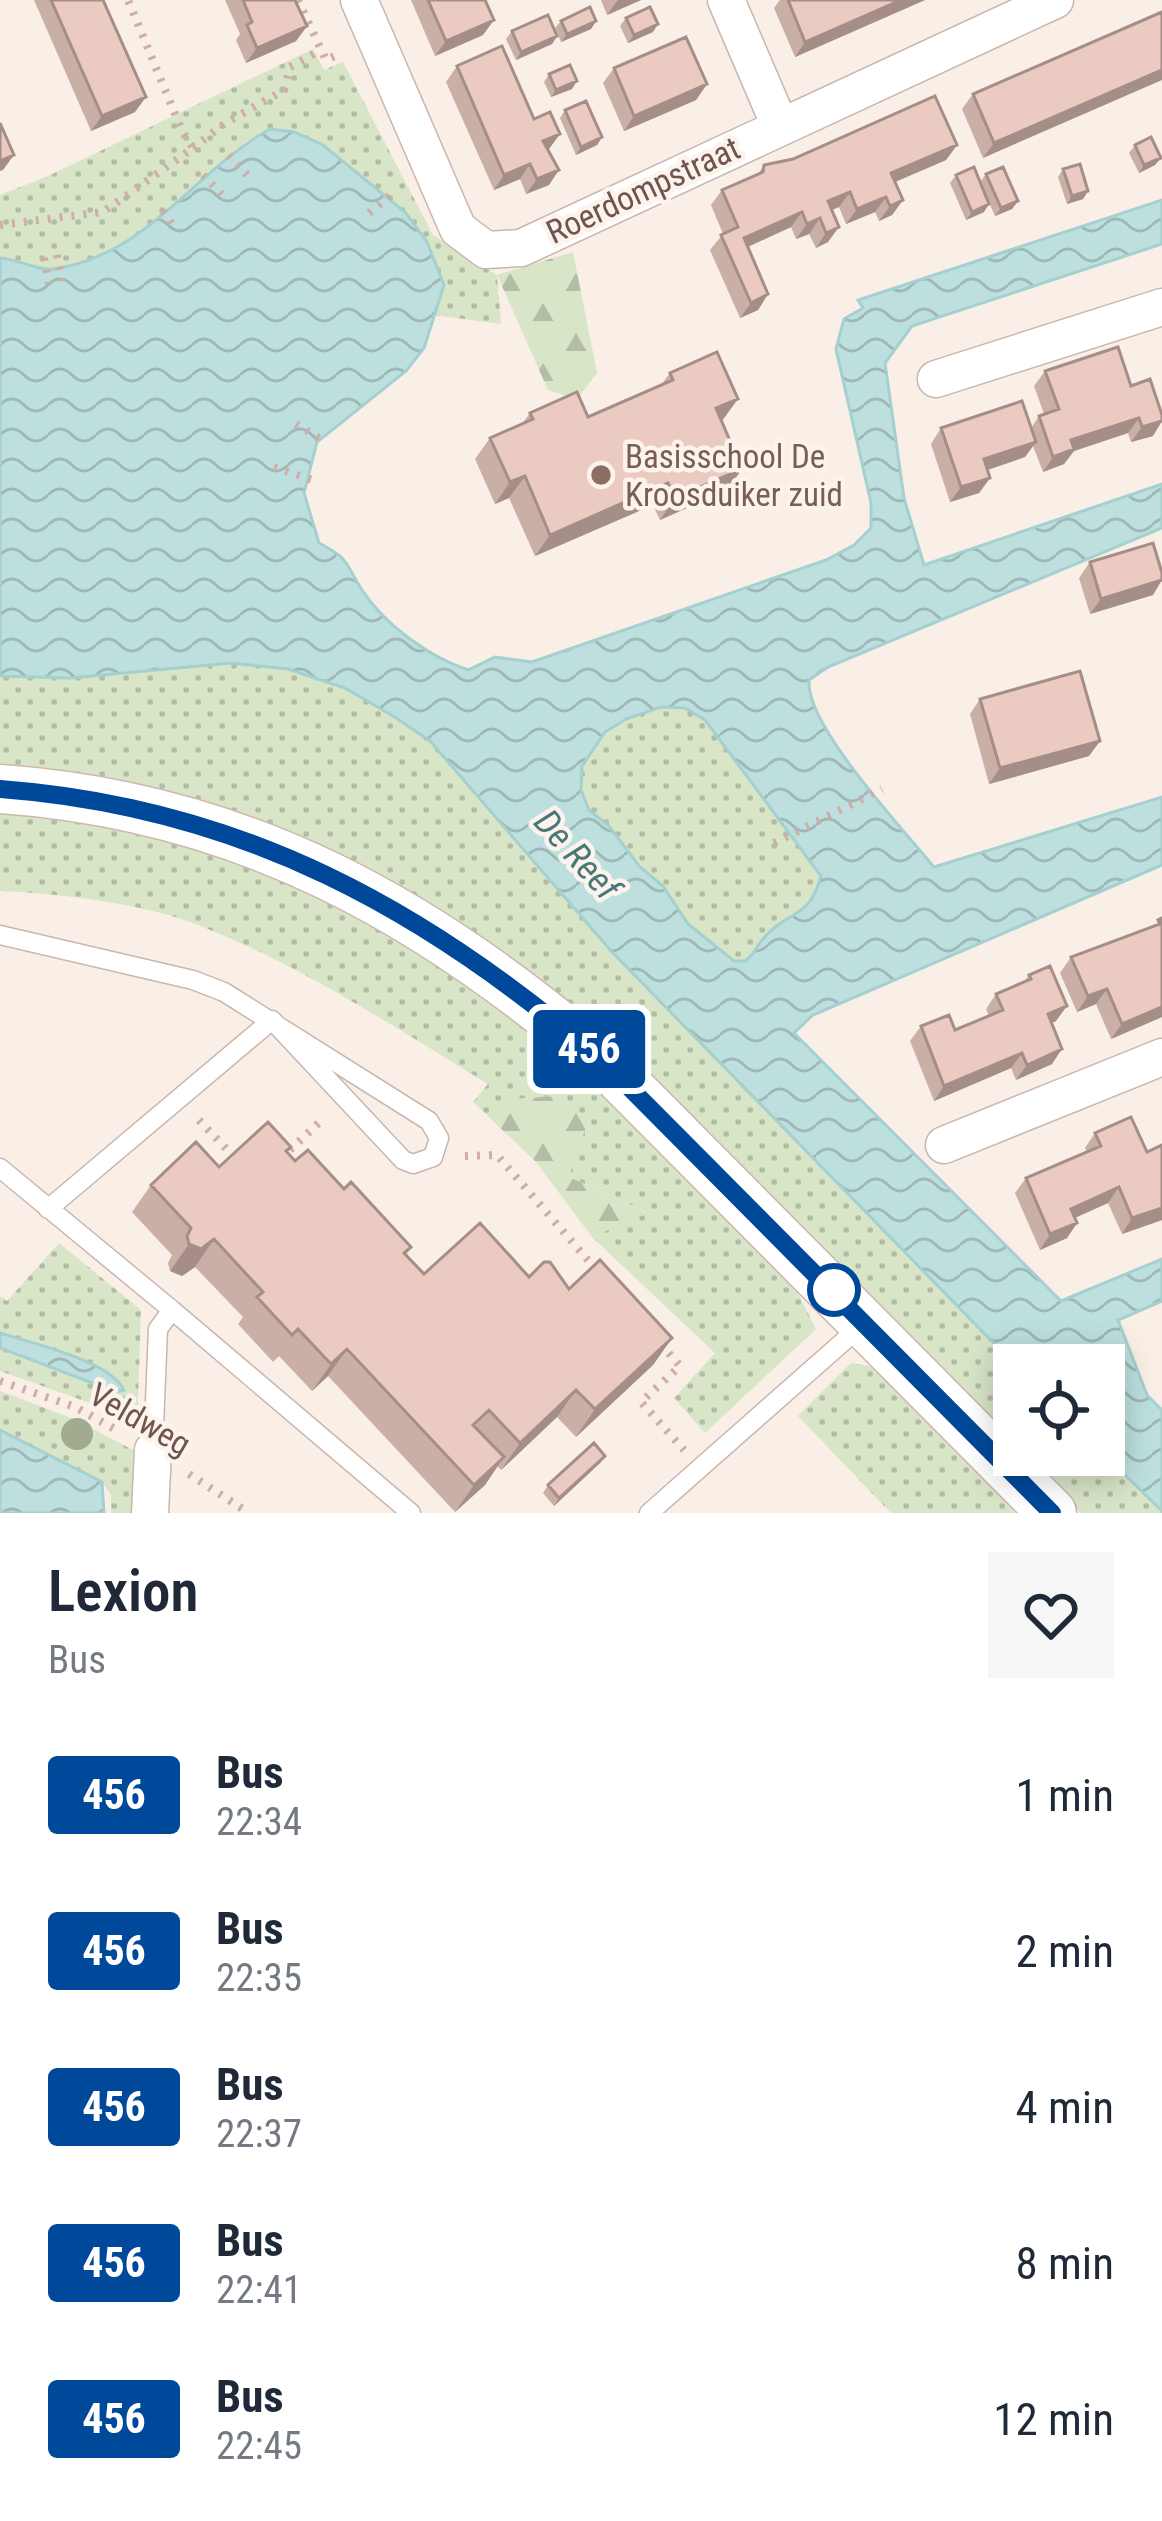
<!DOCTYPE html>
<style>
:root{--surface:#fff;--page:#f6f6f7;--text:#1f2937;--muted:#747a83}
body{margin:0;font-family:"Roboto Condensed",sans-serif;background:var(--page);color:var(--text);height:100vh;display:flex;flex-direction:column;font-size:45px;white-space:nowrap}
*{box-sizing:border-box;margin:0}
p{font-size:39px;color:var(--muted)}
.icon{flex:none;width:66px;height:66px;fill:none;stroke:currentColor;stroke-width:2;stroke-linecap:round;stroke-linejoin:round}
.map{position:relative;height:1513px;overflow:hidden}
.drawer{display:flex;flex-direction:column;background:var(--surface);flex:1}
.drawer>*{flex:none}
.badge{padding:0 24px;border-radius:9px;font-size:42px;line-height:78px}
.buttons{position:absolute;left:993px;top:1344px;display:grid;gap:24px}
.buttons a{display:grid;place-items:center;width:132px;height:132px;border-radius:0px;background:var(--surface);box-shadow:0 6px 30px #0003;font-size:60px}
.map>.badge{position:absolute;translate:-50% -50%;box-shadow:0 0 0 6px #fff}
.round{display:grid;place-items:center;flex:none;width:126px;height:126px;border-radius:0px;background:var(--page)}
.head{display:flex;align-items:center;justify-content:space-between;height:204px;padding:0 48px}
h1{font-size:57px;font-weight:600;line-height:90px}
ul{padding:0;list-style:none}
li{display:flex;align-items:center;gap:36px;height:156px;padding:0 48px}
li div{flex:1}
li b{display:block;font-size:45px}
li em{font-style:normal}
li .badge{min-width:132px;font-weight:700;text-align:center}
.map>svg:first-child{display:block}
.grass{fill:url(#grass-dots)}
.forest{fill:url(#forest-firs)}
.water{fill:url(#water-waves);stroke:#a5d0d0;stroke-width:3;fill-rule:evenodd}
.lines{fill:none;stroke-linecap:round;stroke-linejoin:round}
.lane-casing{stroke:#c9b6ae;stroke-width:21}
.street-casing{stroke:#c9b6ae;stroke-width:39}
.secondary-casing{stroke:#cdb7af;stroke-width:51}
.path{stroke:#cfaea5;stroke-width:8;stroke-dasharray:3 9;stroke-linecap:butt}
.lane{stroke:#fff;stroke-width:18}
.street{stroke:#fff;stroke-width:36}
.secondary{stroke:#fff;stroke-width:48}
.tree{fill:#a3ab8f}
.wall{fill:#caafa6}
.shaded-wall{fill:#a48e87}
.building{fill:#ebcbc1;stroke:#a48e87;stroke-width:3}
.line-casing{stroke:#fff;stroke-width:27}
.line{stroke:#004899;stroke-width:18}
.education-dot{fill:#8d6e63;stroke:#fcf3ec;stroke-width:4.5}
.stop-dot{fill:#fff;stroke:#004899;stroke-width:6}
.labels{text-anchor:middle;dominant-baseline:central;stroke-width:9;stroke-linejoin:round;paint-order:stroke}
.street-label{font-size:33px;fill:#6f554e;stroke:#fcf3ec}
.education-label{font-size:33px;fill:#785e54;stroke:#fcf3ec;text-anchor:start}
.water-label{font-size:36px;font-style:italic;fill:#487878;stroke:#fcf3ec}
</style>
<div class="map">
<svg width="1162" height="1513" viewBox="0 0 1162 1513">
<defs>
<pattern id="grass-dots" width="8" height="8" patternUnits="userSpaceOnUse" patternTransform="scale(3)"><rect width="8" height="8" fill="#d8e5c7"/><path d="M2 2h.1M6 6h.1" fill="none" stroke="#b3bca4" stroke-width="1.8" stroke-linecap="round"/></pattern>
<pattern id="forest-firs" width="22" height="20" patternUnits="userSpaceOnUse" patternTransform="scale(3)"><rect width="22" height="20" fill="#d8e5c7"/><path d="M5 1l3.5 6h-7zM16 11l3.5 6h-7z" fill="#b3bca4"/></pattern>
<pattern id="water-waves" width="16" height="10" patternUnits="userSpaceOnUse" patternTransform="scale(3)"><rect width="16" height="10" fill="#bde0df"/><path d="M0 5q4-4 8 0t8 0" fill="none" stroke="#9eb8b7"/></pattern>
</defs>
<rect width="100%" height="100%" fill="#f9efe6"/>
<!-- grass -->
<path class="grass" d="M313,49L324,70L343,62L433,235L497,275L501,324L433,315L444,285L247,141L134,240L98,258L48,270L0,258V195L48,176Z
M231,663L288,669L345,688L430,741L612,952L1015,1365L1014,1445L528,974L454,919L313,845L0,770V676L71,678Z
M661,707L685,708L705,720L821,876C808,921 788,909 763,939C756,947 755,954 745,961H734L688,924L663,886L640,867L609,826L589,810L581,790L582,766L605,732L626,719Z
M0,804L145,828L344,902L518,1011L783,1264L816,1329L705,1433L674,1398L715,1353L592,1237L647,1212L569,1177L588,1118L554,1096L506,1100L495,1123L473,1102L488,1084C391,1025 296,962 190,922C138,903 55,893 0,891Z
M59,1243L141,1310L137,1428L90,1403L0,1371V1348L123,1390C109,1360 33,1344 0,1333V1296L7,1301Z
M851,1363L887,1369L1015,1513H891L798,1416Z
M0,1391L74,1419L135,1451V1513H111V1495L102,1482L0,1430Z
M1104,1454L1162,1511V1513H1080L1024,1455Z"/>
<!-- forest -->
<path class="forest" d="M573,252L597,373L577,399L548,390L497,275Z
M554,1096L589,1118L569,1177L648,1213L592,1237L536,1162L495,1123L505,1100Z"/>
<!-- water -->
<path class="water" d="M270,129L294,132L323,145L406,213L427,242L444,285L424,348L406,371L317,442L304,493L319,543C351,560 344,562 362,590C385,625 429,657 468,670L495,657L532,662L826,560L854,545L871,528V503L836,349L844,319L863,308L858,300L1162,200V244L912,326L885,363L904,498L924,565L1162,484V528L828,667L809,680C805,725 903,829 934,867L1162,797V865L813,1015L794,1033L1061,1301L1162,1259V1301L1118,1320L1147,1395L1162,1410V1511L1104,1454V1365H1015L612,952L430,741L393,716L345,688L288,669L231,663L71,678L0,676V258C18,259 37,271 54,269C148,255 193,172 270,129ZM661,707L685,708L705,720L821,876C809,921 788,909 763,939C756,947 755,954 745,961H734L688,924L663,886L640,867L609,826L589,810L581,790L582,766L605,732L626,719Z
M0,1333C33,1344 109,1360 124,1390L116,1392L0,1348Z
M0,1430L102,1482L104,1513H0Z"/>
<g class="lines">
<!-- lane casing -->
<g class="lane-casing">
<path id="lane" d="M0,935L193,980L224,992L429,1121L439,1138L433,1157L413,1164L403,1160L272,1020
M0,1168L172,1310
M48,1209L272,1020
M153,1450L158,1329L172,1310L411,1513
M649,1513L861,1326"/>
</g>
<!-- street casing -->
<g class="street-casing">
<path id="street" d="M359,0L458,229L486,250L521,248L1055,0
M726,0L780,126
M936,379L1162,307
M944,1145L1162,1057
M150,1513L153,1450"/>
</g>
<!-- secondary casing -->
<g class="secondary-casing">
<path id="secondary" d="M0,789C243,806 428,910 609,1067L1052,1513"/>
</g>
<!-- path -->
<path class="path" d="M298,0L326,60L341,53
M193,148L224,124L284,90L290,67L321,50
M229,155L249,177
M203,175L223,196
M163,211L177,231
M369,213L391,195
M0,225L103,212L193,148L182,131L128,0
M57,255L62,281
M44,258L49,284
M296,424L325,442
M274,467L315,481
M774,843L882,789
M199,1120L234,1157L238,1152
M290,1150L324,1118
M465,1156L497,1155L600,1274
M661,1344L680,1366L641,1402L684,1450
M0,1381L75,1407L120,1432
M189,1474L249,1513"/>
<!-- lane -->
<use href="#lane" class="lane"/>
<!-- street -->
<use href="#street" class="street"/>
<!-- secondary -->
<use href="#secondary" class="secondary"/>
</g>
<!-- trees -->
<circle class="tree" cx="77" cy="1434" r="16"/>
<!-- wall -->
<path class="wall" d="M34,0H103L135,112L91,131Z
M225,0H295L307,26L296,41L246,63L236,40L240,34Z
M411,0H485L483,35L435,56Z
M601,0H641L607,15Z
M780,0H925L795,57L774,8Z
M1162,12L983,158L962,109L973,94Z
M626,18L653,32L628,43L620,26Z
M561,21H596L591,29L561,42L555,28Z
M512,31L557,36L552,44L516,60L506,39Z
M457,66L548,150L549,185L526,194L520,179L494,190L446,82Z
M614,68L707,84L696,100L624,131L603,83Z
M549,74L572,89L551,97L544,82Z
M565,110L602,137L597,145L576,155L560,118Z
M957,145L946,160L895,182L903,200L892,215L879,221L875,212L846,224L839,207L832,210L828,242L816,248L809,234L796,239L791,227L748,247L768,294L758,310L740,318L710,250L723,234L711,205L722,190L758,174L764,165Z
M1135,145L1155,165L1139,173L1129,153Z
M1063,169L1088,191L1083,199L1067,204L1058,177Z
M986,174L1018,201L1012,209L995,216L980,182Z
M956,175L984,212L966,220L950,183Z
M1045,371L1131,386L1153,436L1131,442L1128,433L1074,451L1064,464L1043,472L1033,446L1025,457L987,470L990,478L979,493L950,502L931,444L941,428H1031L1039,416L1044,414L1034,386Z
M670,373L722,421L742,469L727,490L660,520L653,505L535,556L509,498L495,504L475,459L490,438L522,424L530,413L588,417L661,385Z
M1090,562L1153,595L1090,614L1079,578Z
M980,699L1100,741L1089,756L989,784L970,714Z
M1162,918V1017L1111,1039L1096,1004L1077,1012L1060,973L1071,957L1153,927Z
M1029,975L1056,1021L1052,1023V1064L1016,1080L1011,1068L934,1101L910,1041L921,1026L955,1030L989,1016L986,1009L996,994L1024,982Z
M1095,1133L1147,1152L1162,1145V1220L1122,1234L1108,1203L1075,1218L1077,1223L1067,1238L1040,1250L1015,1193L1026,1178L1087,1152L1085,1148Z
M291,1147L287,1152L295,1161L344,1189L411,1247L406,1255L424,1274L529,1277L569,1289L672,1338L653,1365L576,1437L557,1417L501,1470L497,1466L485,1485L455,1512L328,1376L312,1391L279,1356L273,1362L238,1324L243,1317L195,1267L182,1276L170,1271L168,1263L172,1255L132,1212L151,1185Z
M605,1456L600,1463L554,1506L543,1493L548,1485Z"/>
<!-- shaded-wall -->
<path class="shaded-wall" d="M618,0H641L607,15Z
M901,0H925L795,57L805,42Z
M494,20L483,35L435,56L446,41Z
M596,21L591,29L561,42L567,34Z
M658,24L653,32L628,43L634,35Z
M307,26L296,41L246,63L257,48Z
M557,36L552,44L516,60L521,52Z
M1162,70V80L983,158L994,143Z
M577,81L572,89L551,97L556,90Z
M707,84L696,100L624,131L634,116Z
M146,97L135,112L91,131L102,116Z
M560,134L549,149L533,156L543,141Z
M602,137L597,145L576,155L581,147Z
M957,145L946,160L881,188L891,173Z
M14,155L3,170L0,171V161Z
M1161,158L1155,165L1139,173L1144,165Z
M530,164L520,179L494,190L504,175Z
M559,170L549,185L526,194L537,179Z
M1088,191L1083,199L1067,204L1072,196Z
M850,192L839,207L817,216L828,201Z
M886,197L875,212L846,224L857,209Z
M903,200L892,215L879,221L890,206Z
M1018,201L1012,209L995,216L1001,208Z
M989,204L984,212L966,220L972,212Z
M802,212L791,227L734,253L744,238Z
M820,218L809,234L796,239L807,224Z
M839,227L828,242L816,248L826,233Z
M768,294L758,310L740,318L751,303Z
M738,399L722,421L716,408Z
M1139,418L1128,433L1074,451L1064,464L1043,472L1053,457L1071,440Z
M1162,421L1153,436L1131,442L1142,427Z
M1036,442L1025,457L973,475L984,459Z
M742,469L727,490L660,520L675,498Z
M525,476L509,498L495,504L510,482Z
M990,478L979,493L950,502L961,487Z
M668,483L653,505L535,556L550,535Z
M1162,580L1153,595L1090,614L1101,599Z
M1100,741L1089,756L989,784L1000,768Z
M1107,989L1096,1004L1077,1012L1088,996Z
M1067,1006L1056,1021L1037,1029L1048,1014Z
M1162,1007V1017L1111,1039L1122,1024Z
M1062,1049L1052,1064L1016,1080L1027,1065Z
M1022,1053L1011,1068L934,1101L944,1086Z
M1119,1187L1108,1203L1061,1224L1071,1209Z
M1162,1208V1220L1122,1234L1132,1218Z
M1077,1223L1067,1238L1040,1250L1050,1234Z
M214,1239L195,1267L182,1276L170,1271L189,1244Z
M672,1338L653,1365L576,1437L595,1409Z
M347,1349L328,1376L312,1391L331,1364Z
M576,1390L557,1417L501,1470L520,1443Z
M605,1456L600,1463L554,1506L559,1498Z
M504,1457L485,1485L455,1512L474,1485Z"/>
<!-- building -->
<path class="building" d="M51,0H103L146,97L102,116Z
M243,0H295L307,26L257,48L247,25L252,22Z
M428,0H485L494,20L446,41Z
M788,0H901L805,42Z
M590,7L596,21L567,34L561,21Z
M650,7L658,24L634,35L626,18Z
M1162,12V70L994,143L973,94Z
M548,15L557,36L521,52L512,31Z
M686,37L707,84L634,116L614,68Z
M502,46L534,119L550,112L560,134L543,141L559,170L537,179L530,164L504,175L457,66Z
M570,65L577,81L556,90L549,74Z
M935,96L957,145L891,173L903,200L890,206L886,197L857,209L850,192L828,201L839,227L826,233L820,218L807,224L802,212L744,238L768,294L751,303L721,235L738,227L722,190L763,172L764,165L793,159Z
M586,101L602,137L581,147L565,110Z
M0,123L14,155L0,161Z
M1151,137L1161,158L1144,165L1135,145Z
M1080,164L1088,191L1072,196L1063,169Z
M974,167L989,204L972,212L956,175Z
M1003,167L1018,201L1001,208L986,174Z
M1118,347L1131,386L1150,379L1162,415V421L1142,427L1139,418L1071,440L1074,449L1053,457L1039,416L1059,409L1045,371Z
M717,352L738,399L716,408L742,469L675,498L668,483L550,535L525,476L510,482L490,438L533,419L530,413L577,392L588,417L673,380L670,373Z
M1022,401L1036,442L984,459L990,478L961,487L941,428Z
M1153,543L1162,573V580L1101,599L1090,562Z
M1080,671L1100,741L1000,768L980,699Z
M1162,918V1007L1122,1024L1107,989L1088,996L1071,957L1160,924L1158,920Z
M1050,966L1067,1006L1048,1014L1062,1049L1027,1065L1022,1053L944,1086L921,1026L949,1015L955,1030L1003,1010L996,994L1031,979L1029,975Z
M1131,1117L1147,1152L1162,1145V1208L1132,1218L1119,1187L1071,1209L1077,1223L1050,1234L1026,1178L1101,1146L1095,1133Z
M268,1122L291,1147L286,1151L295,1161L308,1150L344,1189L351,1182L411,1247L404,1253L424,1274L480,1223L529,1277L544,1262H550L569,1289L600,1260L672,1338L595,1409L576,1390L520,1443L489,1410L473,1425L504,1457L474,1485L347,1349L331,1364L298,1329L292,1335L257,1297L263,1292L214,1239L201,1249L189,1244L187,1236L191,1228L151,1185L196,1142L219,1167Z
M594,1443L605,1456L559,1498L548,1485Z"/>
<g class="lines">
<!-- line casing -->
<g class="line-casing">
<path id="line" d="M0,789C242,807 429,910 609,1067L1052,1513"/>
</g>
<!-- line -->
<use href="#line" class="line"/>
</g>
<!-- markers -->
<circle class="education-dot" cx="601" cy="475" r="12"/>
<circle class="stop-dot" cx="834" cy="1290" r="24"/>
<g class="labels">
<!-- street labels -->
<g class="street-label">
<text transform="translate(643 190) rotate(-25)">Roerdompstraat</text>
<text transform="translate(140 1419) rotate(30)">Veldweg</text>
</g>
<!-- education labels -->
<g class="education-label">
<text x="625" y="456">Basisschool De<tspan x="625" dy="38">Kroosduiker zuid</tspan></text>
</g>
<!-- water labels -->
<g class="water-label">
<text transform="translate(577 855) rotate(48)">De Reef</text>
</g>
</g>
</svg>
<div class="buttons">
<a><svg class="icon" aria-label="locate" viewBox="0 0 24 24"><circle cx="12" cy="12" r="6"/><path d="M12 2v4M12 18v4M2 12h4M18 12h4"/></svg></a>
</div>
<b class="badge" style="left:589px;top:1049px;background:#004899;color:#fff">456</b>
</div>
<section class="drawer">
<div class="head"><div><h1>Lexion</h1><p>Bus</p></div><a class="round"><svg class="icon" aria-label="heart" viewBox="0 0 24 24"><path d="M12 20l-8-8c-3-5 5-10 8-4 3-6 11-1 8 4z"/></svg></a></div>
<ul>
<li><span class="badge" style="background:#004899;color:#fff">456</span><div><b>Bus</b><p>22:34</p></div><em>1 min</em></li>
<li><span class="badge" style="background:#004899;color:#fff">456</span><div><b>Bus</b><p>22:35</p></div><em>2 min</em></li>
<li><span class="badge" style="background:#004899;color:#fff">456</span><div><b>Bus</b><p>22:37</p></div><em>4 min</em></li>
<li><span class="badge" style="background:#004899;color:#fff">456</span><div><b>Bus</b><p>22:41</p></div><em>8 min</em></li>
<li><span class="badge" style="background:#004899;color:#fff">456</span><div><b>Bus</b><p>22:45</p></div><em>12 min</em></li>
</ul>
</section>
